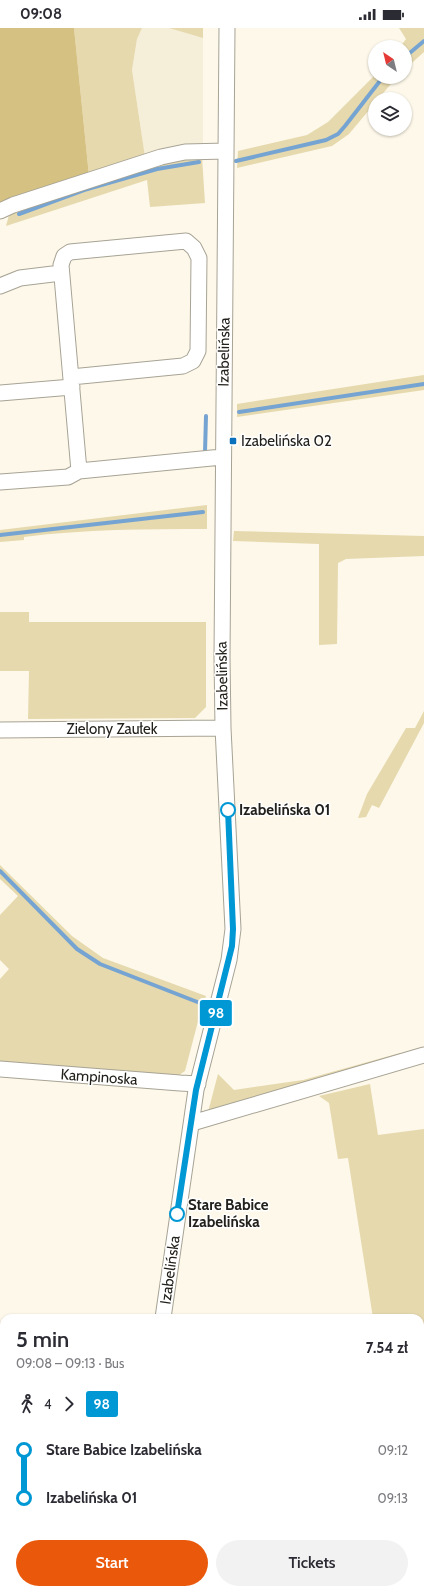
<!DOCTYPE html>
<meta charset="utf-8">
<style>
:root{--surface:#fff;--page:#f2f2f3;--text:#2b2b33;--muted:#7c7c81;--accent:#ea580c}
body{margin:0;font-family:Cabin,sans-serif;background:var(--page);color:var(--text);height:100vh;display:flex;flex-direction:column;font-size:15px;white-space:nowrap}
*{box-sizing:border-box;margin:0}
p{font-size:13px;color:var(--muted)}
.icon{flex:none;width:22px;height:22px;fill:none;stroke:currentColor;stroke-width:2;stroke-linecap:round;stroke-linejoin:round}
.map{position:relative;flex:1;overflow:hidden}
.drawer{position:absolute;left:0px;top:1286px;width:424px;height:280px;display:flex;flex-direction:column;background:var(--surface);border-radius:12px 12px 0 0;box-shadow:0 1px 3px #0004}
.drawer>*{flex:none}
.badge{padding:0 8px;border-radius:3px;font-size:14px;line-height:26px}
.needle{width:26px;rotate:325deg}
.buttons{position:absolute;left:368px;top:12px;display:grid;gap:8px}
.buttons a{display:grid;place-items:center;width:44px;height:44px;border-radius:50%;background:var(--surface);box-shadow:0 1px 3px #0004;font-size:20px}
.map>.badge{position:absolute;translate:-50% -50%;box-shadow:0 0 0 2px #fff}
.legs{display:flex;align-items:center;gap:6px;height:44px;padding:0 16px;font-size:13px}
.legs p{margin-inline-start:auto}
.summary{display:flex;align-items:center;justify-content:space-between;height:68px;padding:0 16px}
h1{font-size:22px;font-weight:600;line-height:30px}
.button{display:flex;gap:8px;margin-top:auto;padding:8px 16px}
.button a{flex:1;height:46px;border-radius:24px;background:var(--accent);color:#fff;font-size:16px;font-weight:600;line-height:46px;text-align:center}
.button a+a{background:var(--page);color:var(--text)}
ul{padding:0 16px;list-style:none}
li{display:flex;align-items:center;gap:14px;height:48px;font-size:15px}
li i{display:grid;place-items:center;width:6px;height:100%;margin:0 5px;background:currentColor}
li i::after{content:'';width:10px;height:10px;margin:-5px;border:3px solid;border-radius:50%;background:var(--surface)}
li p{margin-inline-start:auto}
li:first-child i{background:linear-gradient(#0000 50%,currentColor 0)}
li:last-child i{background:linear-gradient(currentColor 50%,#0000 0)}
.status{display:flex;justify-content:space-between;align-items:center;height:28px;padding:0 20px;background:var(--surface);direction:ltr}
.status svg{height:11px;fill:currentColor}
.map>svg:first-child{display:block}
.built{fill:#f5eed8}
.green{fill:#e6d9ae}
.forest{fill:#d5c182}
.lines{fill:none;stroke-linecap:round;stroke-linejoin:round}
.stream{stroke:#75a4d2;stroke-width:4}
.minor-casing{stroke:#a7a395;stroke-width:17}
.minor{stroke:#fff;stroke-width:15}
.line-1-casing{stroke:#fff;stroke-width:9}
.line-1{stroke:#0098d4;stroke-width:6}
.poi-dot{fill:#0b71bd;stroke:#fff;stroke-width:1.5}
.stop-1-dot{fill:#fff;stroke:#0098d4;stroke-width:2}
.labels{text-anchor:middle;dominant-baseline:central;stroke-width:3;stroke-linejoin:round;paint-order:stroke}
.street-label{font-size:15px;fill:#23211c;stroke:#fff}
.poi-label{font-size:15px;fill:#23211c;stroke:#fff;text-anchor:start}
.stop-label{font-size:15px;font-weight:bold;fill:#23211c;stroke:#fff;text-anchor:start}
</style>
<div class="status"><b>09:08</b><svg viewBox="0 0 49 12"><path d="M0 12V9h3v3zM5 12V6h3v6zM10 12V3h3v9zM15 12V0h3v12zM26 1h20v11H26zM47 4h2v5h-2z"/></svg></div>
<div class="map">
<svg width="424" height="1566" viewBox="0 0 424 1566">
<rect width="100%" height="100%" fill="#fdf8e9"/>
<!-- built -->
<path class="built" d="M142,0H169L203,10V116L145,129L132,42L137,11Z"/>
<!-- green -->
<path class="green" d="M74,0H142L137,11L132,42L145,129L89,148Z
M169,0H203V10Z
M399,0H424V24L405,41V19H400L406,11Z
M375,47V49H397L378,71H375V75L349,106L332,118L237,140L238,123L307,107L328,94Z
M202,129L205,175L150,179L147,152L6,198L9,187L11,184L160,134Z
M424,347V362L237,389V376Z
M207,477V501C146,501 85,501 24,509V512L0,514V502Z
M234,503L424,508V528L346,531L338,535L337,616L319,617V516L233,513Z
M0,584H29V594H206V679L195,690L28,691L29,643H0Z
M424,683V695L379,780L372,777L366,789L358,790L367,766L406,700H415Z
M0,837L72,908L103,930L206,968L201,982L185,1043L175,1050L0,1037V951L9,941L0,932V887L18,868L0,851Z
M400,1025L401,1030L208,1084L218,1046L234,1062L303,1052Z
M370,1056L378,1107L424,1101V1566H416V1562H420V1290H373L348,1130L338,1131L329,1075L319,1068Z"/>
<!-- forest -->
<path class="forest" d="M0,0H74L89,148L0,179Z"/>
<g class="lines">
<!-- stream -->
<path class="stream" d="M405,29L424,13
M236,133L326,112L338,106L345,98L383,49
M19,186L84,162L157,141L199,134
M239,384L424,356
M205,424L206,388
M0,507L203,484
M0,843L77,921L100,936L205,977"/>
<!-- minor casing -->
<g class="minor-casing">
<path id="minor" d="M0,183L13,177L161,129L185,124L226,123
M0,258L20,250L61,245
M71,349L183,338L193,333L198,323L199,230L194,220L186,213L70,224L64,228L61,237L79,443
M0,365L72,359
M0,454L68,449L79,443L222,429
M0,702L223,700
M0,1041L180,1055L198,1056
M192,1095L424,1027
M163,1290L196,1062L229,932L233,901L223,700L222,629L227,0
M268,1562L269,1566
M128,1566V1562"/>
</g>
<!-- minor -->
<use href="#minor" class="minor"/>
</g>
<g class="lines">
<!-- line-1 casing -->
<g class="line-1-casing">
<path id="line-1" d="M177,1186L196,1062L232,918L233,901L228,782"/>
</g>
<!-- line-1 -->
<use href="#line-1" class="line-1"/>
</g>
<!-- markers -->
<rect class="poi-dot" x="229" y="409" width="8" height="8" rx="2"/>
<g class="stop-1-dot">
<circle cx="228" cy="782" r="7"/>
<circle cx="177" cy="1186" r="7"/>
</g>
<g class="labels">
<!-- street labels -->
<g class="street-label">
<text transform="translate(224 324) rotate(-89)">Izabelińska</text>
<text transform="translate(222 648) rotate(-91)">Izabelińska</text>
<text x="112" y="701">Zielony Zaułek</text>
<text transform="translate(99 1049) rotate(4)">Kampinoska</text>
<text transform="translate(170 1242) rotate(-82)">Izabelińska</text>
</g>
<!-- poi labels -->
<g class="poi-label">
<text x="241" y="413">Izabelińska 02</text>
</g>
<!-- stop labels -->
<g class="stop-label">
<text x="239" y="782">Izabelińska 01</text>
<text x="188" y="1177">Stare Babice<tspan x="188" dy="17">Izabelińska</tspan></text>
</g>
</g>
</svg>
<div class="buttons">
<a><svg class="needle" viewBox="-14 -14 28 28"><path d="M0-13l5 13h-10z" fill="#e53935"/><path d="M0 13l5-13h-10z" fill="#7c7c81"/></svg></a>
<a><svg class="icon" aria-label="layers" viewBox="0 0 24 24"><path d="M12 4l9 5-9 5-9-5zM3 14l9 5 9-5"/></svg></a>
</div>
<b class="badge" style="left:216px;top:985px;background:#0098d4;color:#fff">98</b>
<section class="drawer">
<div class="summary"><div><h1>5 min</h1><p>09:08 – 09:13 · Bus</p></div><b>7.54 zł</b></div>
<div class="legs"><svg class="icon" aria-label="walk" viewBox="0 0 24 24"><circle cx="13" cy="4" r="2"/><path d="M13 8l-2 6 4 7M11 14l-3 7M7 12l3-4h3l4 4"/></svg>4<svg class="icon" aria-label="forward" viewBox="0 0 24 24"><path d="M9 5l7 7-7 7"/></svg><b class="badge" style="background:#0098d4;color:#fff">98</b></div>
<ul>
<li><i style="color:#0098d4"></i><b>Stare Babice Izabelińska</b><p>09:12</p></li>
<li><i style="color:#0098d4"></i><b>Izabelińska 01</b><p>09:13</p></li>
</ul>
<div class="button"><a>Start</a><a>Tickets</a></div>
</section>
</div>
